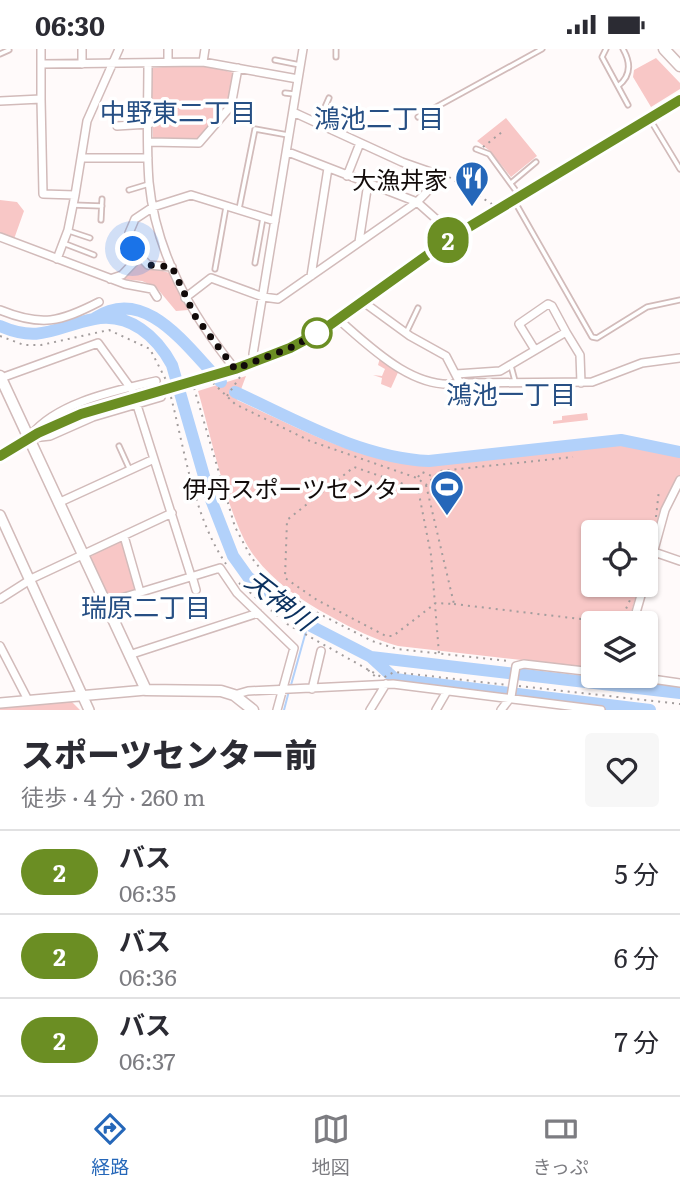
<!DOCTYPE html>
<html lang="ja">
<meta charset="utf-8">
<style>
:root{--surface:#fff;--page:#f7f7f7;--text:#2b2b33;--muted:#7c7c81;--line:#e1e1e2;--accent:#2567b9}
body{margin:0;font-family:Literata,"Noto Sans JP",serif;background:var(--page);color:var(--text);height:100vh;display:flex;flex-direction:column;font-size:26px;white-space:nowrap}
*{box-sizing:border-box;margin:0}
p{font-size:23px;color:var(--muted)}
.icon{flex:none;width:38px;height:38px;fill:none;stroke:currentColor;stroke-width:2;stroke-linecap:round;stroke-linejoin:round}
.map{position:relative;height:661px;overflow:hidden}
.sheet{display:flex;flex-direction:column;background:var(--surface);flex:1}
.sheet>*{flex:none}
.badge{padding:0 14px;border-radius:23px;font-size:24px;line-height:46px}
.buttons{position:absolute;left:581px;top:471px;display:grid;gap:14px}
.buttons a{display:grid;place-items:center;width:77px;height:77px;border-radius:7px;background:var(--surface);box-shadow:0 2px 5px #0004;font-size:35px}
.you{position:absolute;width:35px;height:35px;margin:-18px;border:5px solid #fff;border-radius:50%;background:#1a73e8;box-shadow:0 0 0 10px #1a73e833}
.map>.badge{position:absolute;translate:-50% -50%;box-shadow:0 0 0 4px #fff}
.round{display:grid;place-items:center;flex:none;width:74px;height:74px;border-radius:7px;background:var(--page)}
.head{display:flex;align-items:center;justify-content:space-between;height:119px;padding:0 21px}
h1{font-size:33px;font-weight:800;line-height:52px}
ul{padding:0;list-style:none}
li{display:flex;align-items:center;gap:21px;height:84px;padding:0 21px;border-top:2px solid var(--line)}
li div{flex:1}
li b{display:block;font-size:26px}
li em{font-style:normal}
li .badge{min-width:77px;font-weight:700;text-align:center}
.status{display:flex;justify-content:space-between;align-items:center;height:49px;padding:0 35px;background:var(--surface);direction:ltr}
.status svg{height:19px;fill:currentColor}
.dock{display:flex;justify-content:space-around;align-items:center;height:98px;border-top:2px solid var(--line);background:var(--surface);font-size:19px;color:var(--muted)}
.dock a{display:grid;justify-items:center;gap:4px}
.dock .active{color:var(--accent)}
.map>svg:first-child{display:block}
.green{fill:#f8c7c6}
.lines{fill:none;stroke-linecap:round;stroke-linejoin:round}
.stream{stroke:#b2d1fa;stroke-width:2}
.river{stroke:#b2d1fa;stroke-width:12}
.service-casing{stroke:#d2bbba;stroke-width:7}
.minor-casing{stroke:#d2bbba;stroke-width:10}
.tertiary-casing{stroke:#d2bbba;stroke-width:12}
.secondary-casing{stroke:#d2bbba;stroke-width:13}
.path{stroke:#a39d9d;stroke-width:2;stroke-dasharray:2 5;stroke-linecap:butt}
.service{stroke:#fff;stroke-width:3.5}
.minor{stroke:#fff;stroke-width:7}
.tertiary{stroke:#fff;stroke-width:9}
.secondary{stroke:#fff;stroke-width:10}
.line-casing{stroke:#fff;stroke-width:16}
.line{stroke:#6b8e23;stroke-width:10}
.walk{stroke:#120b0a;stroke-width:7;stroke-dasharray:0 12.6}
.stop-dot{fill:#fff;stroke:#6b8e23;stroke-width:3.5}
.labels{text-anchor:middle;dominant-baseline:central;stroke-width:7;stroke-linejoin:round;paint-order:stroke}
.poi-label{font-size:24px;fill:#120b0a;stroke:#fff;text-anchor:end}
.neighbourhood-label{font-size:26px;fill:#264f84;stroke:#fff}
.water-label{font-size:26px;font-style:italic;fill:#0b315f;stroke:#fff}
</style>
<div class="status"><b>06:30</b><svg viewBox="0 0 49 12"><path d="M0 12V9h3v3zM5 12V6h3v6zM10 12V3h3v9zM15 12V0h3v12zM26 1h20v11H26zM47 4h2v5h-2z"/></svg></div>
<div class="map">
<svg width="680" height="661" viewBox="0 0 680 661">
<rect width="100%" height="100%" fill="#fffafa"/>
<!-- green -->
<path class="green" d="M656,9L680,34V40L651,58L633,28L634,21Z
M201,15L234,24L228,56L199,90L153,92L150,19Z
M506,69L537,107L511,128L490,102L477,92Z
M0,151L17,153L24,162L14,190L0,186Z
M136,214L173,225L188,261L176,262L156,238L142,232L122,230Z
M380,309L400,319L391,339L381,335L382,329L373,326L382,327L385,320L378,316Z
M246,327L237,351C297,378 362,415 429,417L621,396L680,408V427L661,461L646,513V483H593V536H639L628,574H593V619L398,597C373,590 353,580 330,567C302,552 275,534 255,508C229,475 211,386 198,342Z
M587,364L588,371L553,375V372L562,371V367Z
M123,489L137,541L109,551L88,509Z
M70,651L80,661H0V659Z"/>
<g class="lines">
<!-- stream -->
<path class="stream" d="M291,636L308,575
M284,661L289,642"/>
<!-- river -->
<path class="river" d="M95,269C146,235 188,300 221,333
M0,277C41,295 57,277 94,270C130,263 157,288 172,316L210,448L233,507L248,528L305,574L371,608L680,644
M235,343C296,371 361,409 429,412L621,391L680,403
M371,608L395,630L650,661"/>
<!-- service casing -->
<g class="service-casing">
<path id="service" d="M606,0L602,8L628,56
M0,5L9,1
M336,8V0
M275,11L300,16
M618,37C631,27 631,14 623,0
M285,44L294,45
M418,68L542,0
M651,72L680,120
M318,74L329,49
M476,100L489,105L519,146
M511,134L536,113
M129,141L149,135
M515,153L592,288L597,289L647,258L680,251
M73,156L102,157
M239,160L255,80L288,86
M101,171L102,150
M69,182L90,189
M63,194L94,206
M255,214L263,169
M215,220L226,158
M407,282L418,259
M511,317L515,332
M119,397L129,419"/>
</g>
<!-- minor casing -->
<g class="minor-casing">
<path id="minor" d="M41,0V15L203,13L298,30
M82,0V15
M168,0V13
M203,13L205,0
M148,15C148,54 146,94 149,133C156,205 191,265 235,320
M41,50V15
M0,52L41,50L43,145L75,146L68,181L57,210
M117,77L149,75
M149,93L199,94L231,57L238,19
M288,103L417,153L455,187
M81,109H148
M347,127L360,94
M75,146L87,72L119,0
M0,188L125,235L152,240L157,248
M359,193L368,134
M172,218L148,216L133,200L129,184L135,170L153,158L191,146L275,172
M311,227L328,119
M110,230L122,226L139,208
M185,249L211,229L263,248L278,250L417,153L442,127L402,113L293,63
M362,252L410,287L446,307L460,334L592,333L642,314L680,309
M0,261C42,278 60,273 99,253
M338,270C370,298 415,343 460,334
M535,301L519,275L548,255L552,257L566,283
M256,313L253,305L303,0
M456,325L500,322L566,283L580,306L581,334
M1,329L98,294L132,341
M136,353L191,527
M31,386C58,353 115,342 156,332
M32,389L50,387L93,368L161,348
M58,454L154,410
M124,487L140,543
M654,503L680,512
M192,527L196,541
M646,530L665,461L680,431
M0,550L33,529L172,464
M105,554L220,519L237,544L294,599L277,661
M633,574L644,536
M0,597L28,651
M129,606L258,564
M624,626L680,634
M312,640L321,602
M234,646L248,642L393,635L601,661
M370,661L386,635
M436,661L447,642
M501,661L511,648L516,617L524,615L593,623"/>
</g>
<!-- tertiary casing -->
<g class="tertiary-casing">
<path id="tertiary" d="M0,466L89,661
M0,654L146,641"/>
</g>
<!-- secondary casing -->
<g class="secondary-casing">
<path id="secondary" d="M664,0L680,17
M0,327L146,641L221,642L234,646L253,661
M0,407L38,384L81,365L235,320L290,299L320,283L455,187L680,51"/>
</g>
<!-- path -->
<path class="path" d="M483,98L502,83
M449,128L492,155
M0,287L24,296H41L109,281L150,300L167,333
M213,334L235,355L310,392L417,429L426,436L440,422L573,408
M194,339L235,478L251,508L271,533L310,560L372,592L397,600L509,612
M227,347L240,328
M171,348C185,403 194,468 226,515
M418,428L422,423L432,427
M426,436L454,555L436,554L393,587H386L317,551L285,529L287,471L354,418L418,440L431,506L439,605
M656,468L659,441
M239,534L287,575L383,629L394,623L507,636
M454,555L614,574L620,573L635,540
M368,621L377,629
M519,637L680,655"/>
<!-- service -->
<use href="#service" class="service"/>
<!-- minor -->
<use href="#minor" class="minor"/>
<!-- tertiary -->
<use href="#tertiary" class="tertiary"/>
<!-- secondary -->
<use href="#secondary" class="secondary"/>
</g>
<g class="lines">
<!-- line casing -->
<g class="line-casing">
<path id="line" d="M0,407L38,384L81,365L235,320L290,299L320,283L454,187L680,51"/>
</g>
<!-- line -->
<use href="#line" class="line"/>
<!-- walk -->
<path class="walk" d="M133,200L148,216L172,218L195,267L235,320L290,299L320,283L317,284"/>
</g>
<!-- icons -->
<defs>
<g id="restaurant-pin" transform="scale(1.75)"><path d="M0 17L-7.5 6A9.5 9.5 0 1 1 7.5 6Z" fill="#2567b9" stroke="#fff"/><path d="M-5-6h1v4h1v-4h1v4h1v-4h1v5L-1.5 .5V6h-2V.5L-5-1ZM5-6V6H3V1.5H1.5Q1.5-4 5-6Z" fill="#fff"/></g>
<g id="stadium-pin" transform="scale(1.75)"><path d="M0 17L-7.5 6A9.5 9.5 0 1 1 7.5 6Z" fill="#2567b9" stroke="#fff"/><path d="M0-5a6.5 5 0 1 0 0 10a6.5 5 0 1 0 0-10ZM-3.5-1.8h7v3.6h-7Z" fill="#fff"/></g>
</defs>
<g fill-rule="evenodd">
<use href="#restaurant-pin" x="472" y="129"/>
<use href="#stadium-pin" x="447" y="438"/>
</g>
<!-- markers -->
<circle class="stop-dot" cx="317" cy="284" r="14"/>
<g class="labels">
<!-- poi labels -->
<g class="poi-label">
<text x="448" y="129">大漁丼家</text>
<text x="422" y="438">伊丹スポーツセンター</text>
</g>
<!-- neighbourhood labels -->
<g class="neighbourhood-label">
<text x="178" y="61">中野東二丁目</text>
<text x="379" y="67">鴻池二丁目</text>
<text x="511" y="343">鴻池一丁目</text>
<text x="146" y="556">瑞原二丁目</text>
</g>
<!-- water labels -->
<g class="water-label">
<text transform="translate(281 550) rotate(38)">天神川</text>
</g>
</g>
</svg>
<div class="buttons">
<a><svg class="icon" aria-label="locate" viewBox="0 0 24 24"><circle cx="12" cy="12" r="6"/><path d="M12 2v4M12 18v4M2 12h4M18 12h4"/></svg></a>
<a><svg class="icon" aria-label="layers" viewBox="0 0 24 24"><path d="M12 4l9 5-9 5-9-5zM3 14l9 5 9-5"/></svg></a>
</div>
<div class="you" style="left:133px;top:200px"></div>
<b class="badge" style="left:448px;top:191px;background:#6b8e23;color:#fff">2</b>
</div>
<section class="sheet">
<div class="head"><div><h1>スポーツセンター前</h1><p>徒歩 · 4 分 · 260 m</p></div><a class="round"><svg class="icon" aria-label="heart" viewBox="0 0 24 24"><path d="M12 20l-8-8c-3-5 5-10 8-4 3-6 11-1 8 4z"/></svg></a></div>
<ul>
<li><span class="badge" style="background:#6b8e23;color:#fff">2</span><div><b>バス</b><p>06:35</p></div><em>5 分</em></li>
<li><span class="badge" style="background:#6b8e23;color:#fff">2</span><div><b>バス</b><p>06:36</p></div><em>6 分</em></li>
<li><span class="badge" style="background:#6b8e23;color:#fff">2</span><div><b>バス</b><p>06:37</p></div><em>7 分</em></li>
</ul>
</section>
<nav class="dock">
<a class="active"><svg class="icon" aria-label="directions" viewBox="0 0 24 24"><path d="M12 3l9 9-9 9-9-9zM9 14v-3h6M13 9l2 2-2 2"/></svg>経路</a>
<a><svg class="icon" aria-label="map" viewBox="0 0 24 24"><path d="M3 6l6-2 6 2 6-2v14l-6 2-6-2-6 2zM9 4v14M15 6v14"/></svg>地図</a>
<a><svg class="icon" aria-label="tickets" viewBox="0 0 24 24"><path d="M3 7h18v10H3zM15 7v10"/></svg>きっぷ</a>
</nav>
